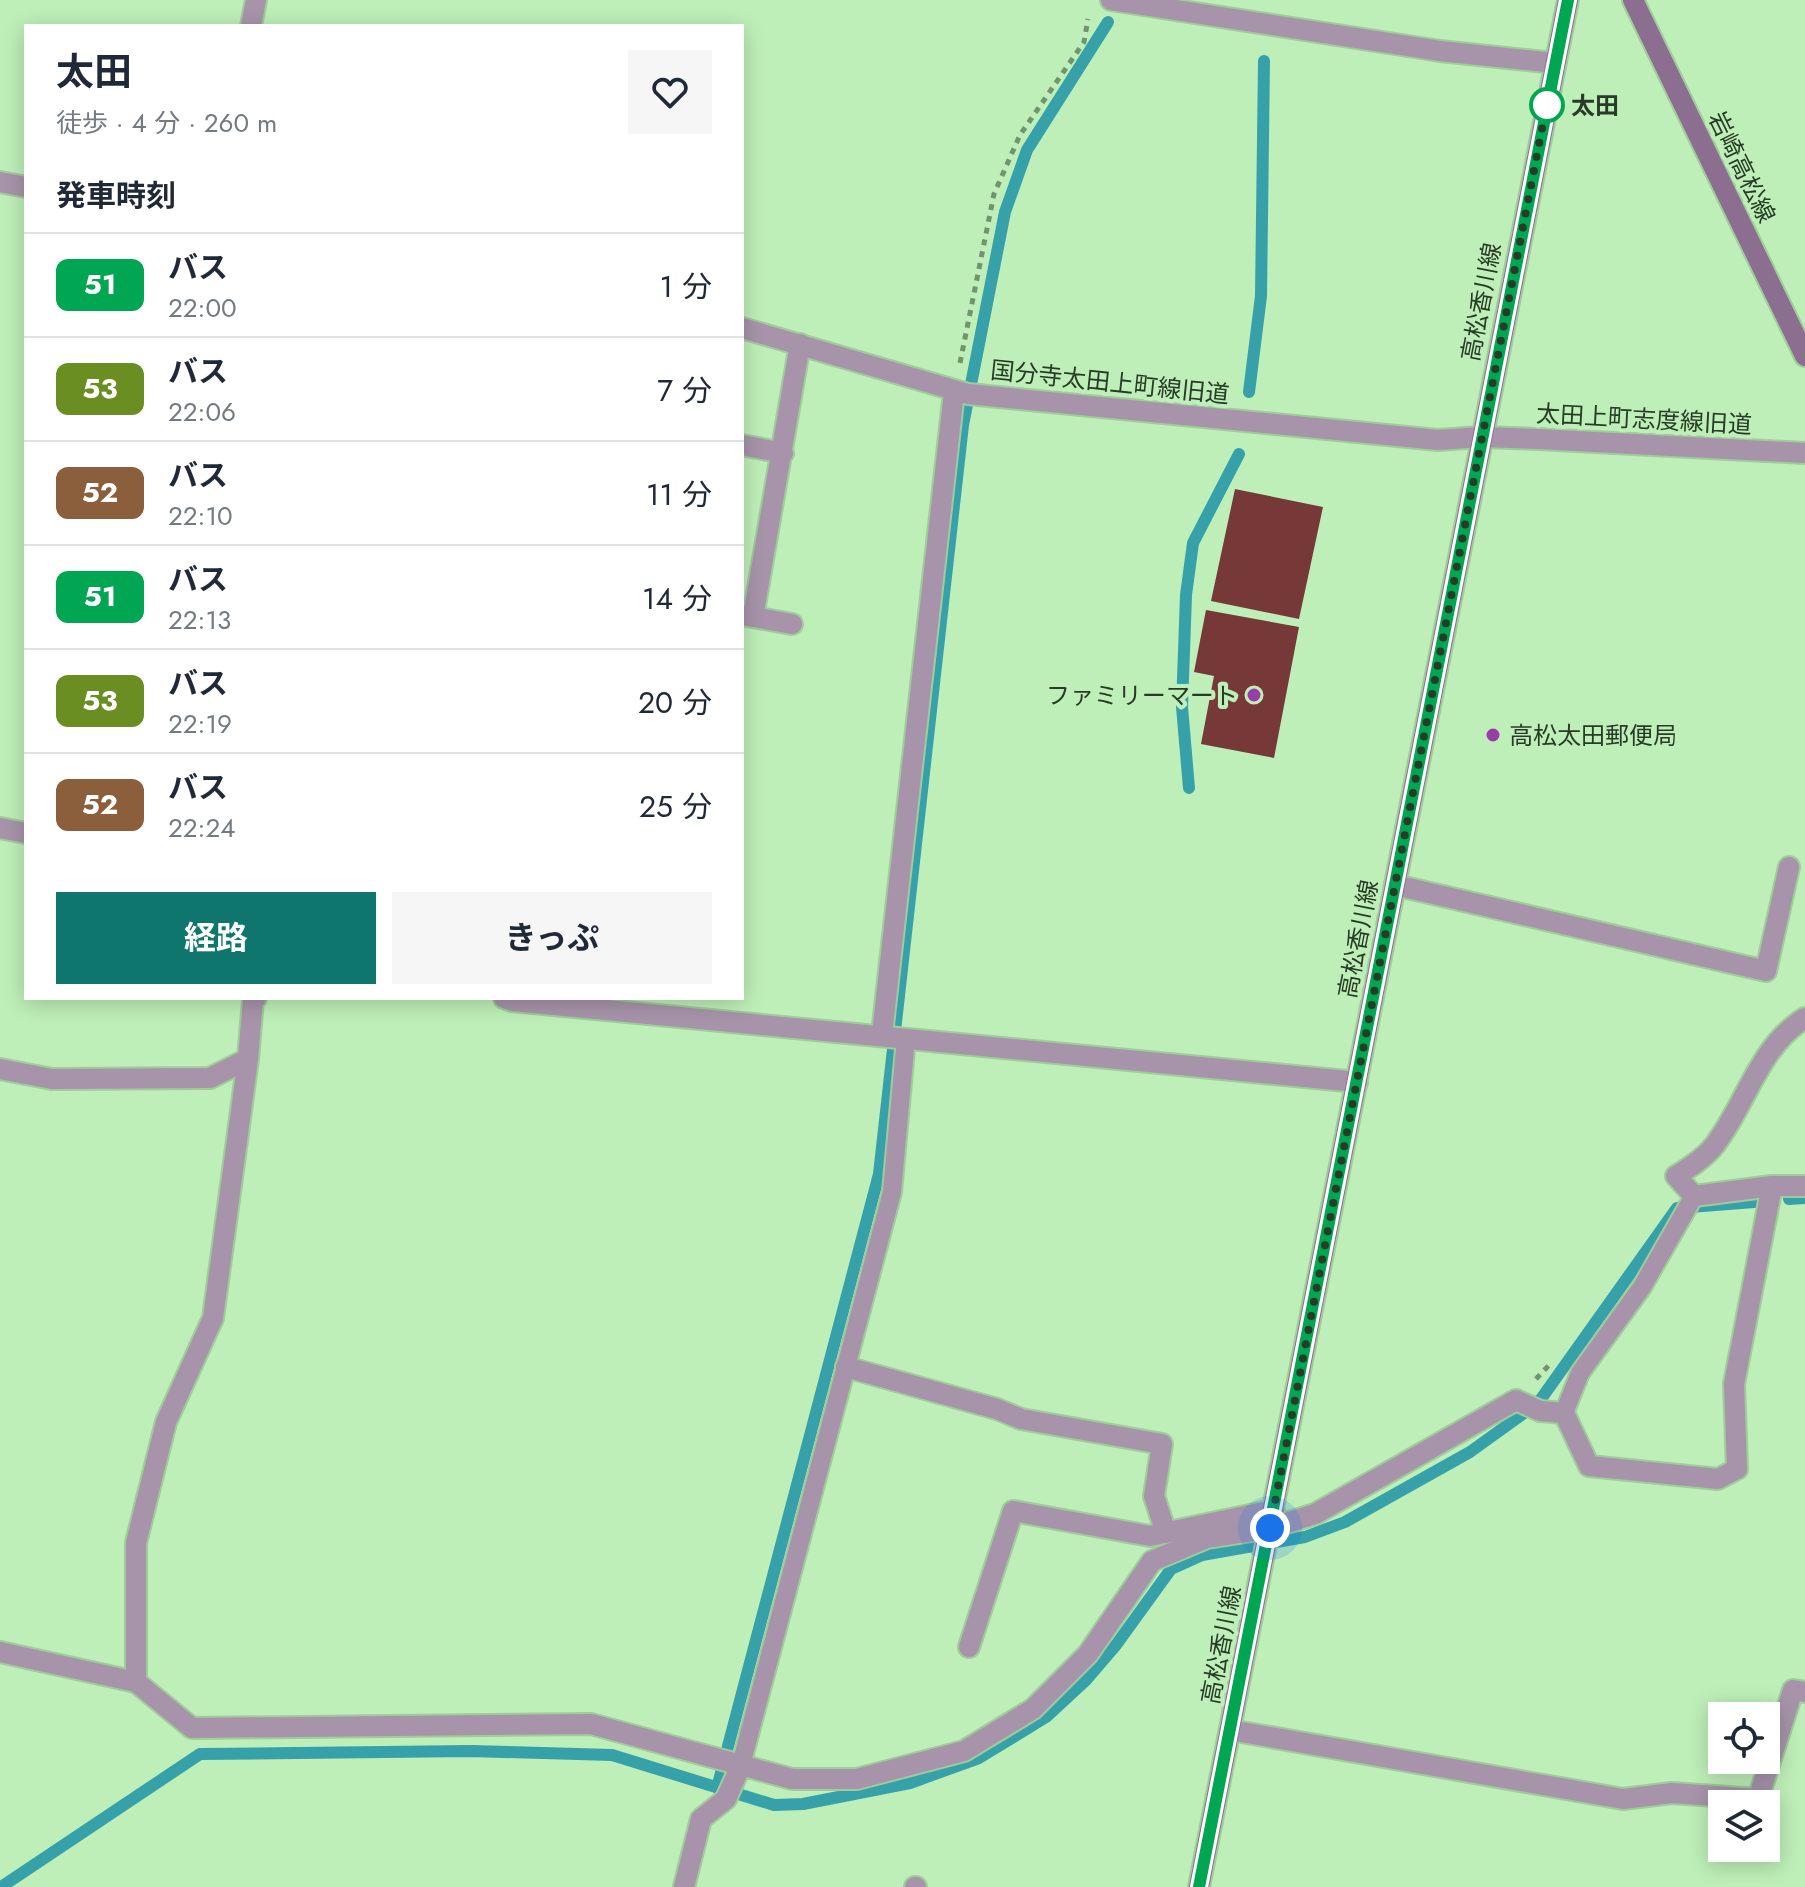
<!DOCTYPE html>
<html lang="ja">
<meta charset="utf-8">
<style>
:root{--surface:#fff;--page:#f6f6f7;--text:#1f2937;--muted:#747a83;--line:#e0e1e3;--accent:#0f766e}
body{margin:0;font-family:Jost,"Noto Sans JP",sans-serif;background:var(--page);color:var(--text);height:100vh;display:flex;flex-direction:column;font-size:30px;white-space:nowrap}
*{box-sizing:border-box;margin:0}
p{font-size:26px;color:var(--muted)}
.icon{flex:none;width:44px;height:44px;fill:none;stroke:currentColor;stroke-width:2;stroke-linecap:round;stroke-linejoin:round}
.map{position:relative;flex:1;overflow:hidden}
.drawer{position:absolute;left:24px;top:24px;width:720px;height:976px;display:flex;flex-direction:column;background:var(--surface);border-radius:0px;box-shadow:0 4px 20px #0003}
.drawer>*{flex:none}
.badge{padding:0 16px;border-radius:12px;font-size:28px;line-height:52px}
.buttons{position:absolute;left:1708px;top:1702px;display:grid;gap:16px}
.buttons a{display:grid;place-items:center;width:72px;height:72px;border-radius:0px;background:var(--surface);box-shadow:0 4px 20px #0003;font-size:40px}
.you{position:absolute;width:40px;height:40px;margin:-20px;border:6px solid #fff;border-radius:50%;background:#1a73e8;box-shadow:0 0 0 12px #1a73e833}
.map>.badge{position:absolute;translate:-50% -50%;box-shadow:0 0 0 4px #fff}
h2{padding:0 32px;font-size:30px;line-height:72px}
.round{display:grid;place-items:center;flex:none;width:84px;height:84px;border-radius:0px;background:var(--page)}
.summary{display:flex;align-items:center;justify-content:space-between;height:136px;padding:0 32px}
h1{font-size:38px;font-weight:700;line-height:60px}
.button{display:flex;gap:16px;margin-top:auto;padding:16px 32px}
.button a{flex:1;height:92px;border-radius:0px;background:var(--accent);color:#fff;font-size:32px;font-weight:700;line-height:92px;text-align:center}
.button a+a{background:var(--page);color:var(--text)}
ul{padding:0;list-style:none}
li{display:flex;align-items:center;gap:24px;height:104px;padding:0 32px;border-top:2px solid var(--line)}
li div{flex:1}
li b{display:block;font-size:30px}
li em{font-style:normal}
li .badge{min-width:88px;font-weight:700;text-align:center}
.map>svg:first-child{display:block}
.lines{fill:none;stroke-linecap:round;stroke-linejoin:round}
.stream{stroke:#36a1a9;stroke-width:12}
.building{fill:#773838}
.service-casing{stroke:#a0cb9b;stroke-width:22}
.minor-casing{stroke:#a0cb9b;stroke-width:24}
.tertiary-casing{stroke:#a0cb9b;stroke-width:24}
.secondary-casing{stroke:#a0cb9b;stroke-width:24}
.path{stroke:#71936d;stroke-width:5;stroke-dasharray:6 6;stroke-linecap:butt}
.service{stroke:#a794aa;stroke-width:18}
.minor{stroke:#a794aa;stroke-width:20}
.tertiary{stroke:#a794aa;stroke-width:20}
.secondary{stroke:#8c6f90;stroke-width:20}
.line-casing{stroke:#fff;stroke-width:18}
.line{stroke:#00a651;stroke-width:12}
.walk{stroke:#283b26;stroke-width:8;stroke-dasharray:0 14.4}
.stop-dot{fill:#fff;stroke:#00a651;stroke-width:4}
.poi-dot{fill:#993ea8;stroke:#beefb8;stroke-width:3}
.labels{text-anchor:middle;dominant-baseline:central;stroke-width:8;stroke-linejoin:round;paint-order:stroke}
.stop-label{font-size:24px;font-weight:bold;fill:#283b26;stroke:#beefb8;text-anchor:start}
.street-label{font-size:24px;fill:#283b26;stroke:#beefb8}
.poi-label{font-size:24px;fill:#283b26;stroke:#beefb8;text-anchor:end}
</style>
<div class="map">
<svg width="1805" height="1887" viewBox="0 0 1805 1887">
<rect width="100%" height="100%" fill="#beefb8"/>
<g class="lines">
<!-- stream -->
<path class="stream" d="M1249,392L1261,296L1264,61
M1189,788L1182,707L1186,595L1193,543L1239,454
M1789,1199L1805,1198
M717,1788L879,1174L963,425L1005,212L1027,150L1108,22
M1,1887L200,1754L470,1751L612,1755L774,1805L803,1804L910,1783L979,1758L1046,1717L1086,1680L1116,1645L1171,1569L1202,1555L1305,1537L1345,1522L1470,1452L1520,1416L1541,1399L1677,1208L1754,1202"/>
</g>
<!-- building -->
<path class="building" d="M1235,489L1323,507L1299,619L1211,601Z
M1206,610L1299,627L1274,758L1201,744L1214,676L1194,672Z"/>
<g class="lines">
<!-- service casing -->
<g class="service-casing">
<path id="service" d="M1564,1413L1580,1373L1642,1287L1694,1196
M741,1765L892,1192L906,1038"/>
</g>
<!-- minor casing -->
<g class="minor-casing">
<path id="minor" d="M1111,0L1440,51L1555,63
M251,26L256,0
M742,445L783,453
M742,615L792,624
M753,617L800,344
M0,828L26,833
M1395,885L1766,971L1789,867
M504,998L512,1001L1357,1082
M1805,1018C1761,1045 1748,1098 1719,1139C1709,1155 1692,1166 1676,1176L1694,1196L1772,1186H1805
M882,1034L954,392
M0,1069L52,1079L210,1078L248,1059L253,1000L256,998
M846,1367L997,1409L1021,1419L1162,1444L1154,1496L1166,1533
M969,1647L1013,1511L1150,1536L1274,1510
M0,1652L136,1682L192,1728L591,1724L792,1779H857L964,1751L1033,1709L1088,1654L1152,1561L1207,1538L1270,1528L1315,1514L1516,1400L1540,1411L1564,1413L1589,1466L1718,1479L1737,1469L1734,1384L1772,1186
M136,1682V1543L166,1422L213,1318L248,1059
M1230,1730L1623,1799L1672,1793L1758,1799L1793,1690L1805,1692
M684,1887L701,1819L726,1799L741,1765
M915,1887H916"/>
</g>
<!-- tertiary casing -->
<g class="tertiary-casing">
<path id="tertiary" d="M0,182L26,187
M742,328L968,394L1438,440L1481,437L1538,439L1805,453"/>
</g>
<!-- secondary casing -->
<g class="secondary-casing">
<path id="secondary" d="M1633,0L1805,356
M1199,1887L1568,0"/>
</g>
<!-- path -->
<path class="path" d="M960,363L994,194L1020,135L1084,42L1088,19
M1536,1379L1551,1363"/>
<!-- service -->
<use href="#service" class="service"/>
<!-- minor -->
<use href="#minor" class="minor"/>
<!-- tertiary -->
<use href="#tertiary" class="tertiary"/>
<!-- secondary -->
<use href="#secondary" class="secondary"/>
</g>
<g class="lines">
<!-- line casing -->
<g class="line-casing">
<path id="line" d="M1199,1887L1568,0"/>
</g>
<!-- line -->
<use href="#line" class="line"/>
<!-- walk -->
<path class="walk" d="M1270,1528L1549,93L1547,105"/>
</g>
<!-- markers -->
<circle class="stop-dot" cx="1547" cy="105" r="16"/>
<g class="poi-dot">
<circle cx="1254" cy="695" r="8"/>
<circle cx="1493" cy="735" r="8"/>
</g>
<g class="labels">
<!-- stop labels -->
<g class="stop-label">
<text x="1571" y="105">太田</text>
</g>
<!-- street labels -->
<g class="street-label">
<text transform="translate(1742 167) rotate(64)">岩崎高松線</text>
<text transform="translate(1481 302) rotate(-79)">高松香川線</text>
<text transform="translate(1110 382) rotate(6)">国分寺太田上町線旧道</text>
<text transform="translate(1644 419) rotate(3)">太田上町志度線旧道</text>
<text transform="translate(1358 939) rotate(-79)">高松香川線</text>
<text transform="translate(1221 1645) rotate(-79)">高松香川線</text>
</g>
<!-- poi labels -->
<g class="poi-label">
<text x="1238" y="695">ファミリーマート</text>
<text x="1509" y="735" text-anchor="start">高松太田郵便局</text>
</g>
</g>
</svg>
<div class="buttons">
<a><svg class="icon" aria-label="locate" viewBox="0 0 24 24"><circle cx="12" cy="12" r="6"/><path d="M12 2v4M12 18v4M2 12h4M18 12h4"/></svg></a>
<a><svg class="icon" aria-label="layers" viewBox="0 0 24 24"><path d="M12 4l9 5-9 5-9-5zM3 14l9 5 9-5"/></svg></a>
</div>
<div class="you" style="left:1270px;top:1528px"></div>
<section class="drawer">
<div class="summary"><div><h1>太田</h1><p>徒歩 · 4 分 · 260 m</p></div><a class="round"><svg class="icon" aria-label="heart" viewBox="0 0 24 24"><path d="M12 20l-8-8c-3-5 5-10 8-4 3-6 11-1 8 4z"/></svg></a></div>
<h2>発車時刻</h2>
<ul>
<li><span class="badge" style="background:#00a651;color:#fff">51</span><div><b>バス</b><p>22:00</p></div><em>1 分</em></li>
<li><span class="badge" style="background:#6b8e23;color:#fff">53</span><div><b>バス</b><p>22:06</p></div><em>7 分</em></li>
<li><span class="badge" style="background:#8b5e3c;color:#fff">52</span><div><b>バス</b><p>22:10</p></div><em>11 分</em></li>
<li><span class="badge" style="background:#00a651;color:#fff">51</span><div><b>バス</b><p>22:13</p></div><em>14 分</em></li>
<li><span class="badge" style="background:#6b8e23;color:#fff">53</span><div><b>バス</b><p>22:19</p></div><em>20 分</em></li>
<li><span class="badge" style="background:#8b5e3c;color:#fff">52</span><div><b>バス</b><p>22:24</p></div><em>25 分</em></li>
</ul>
<div class="button"><a>経路</a><a>きっぷ</a></div>
</section>
</div>
